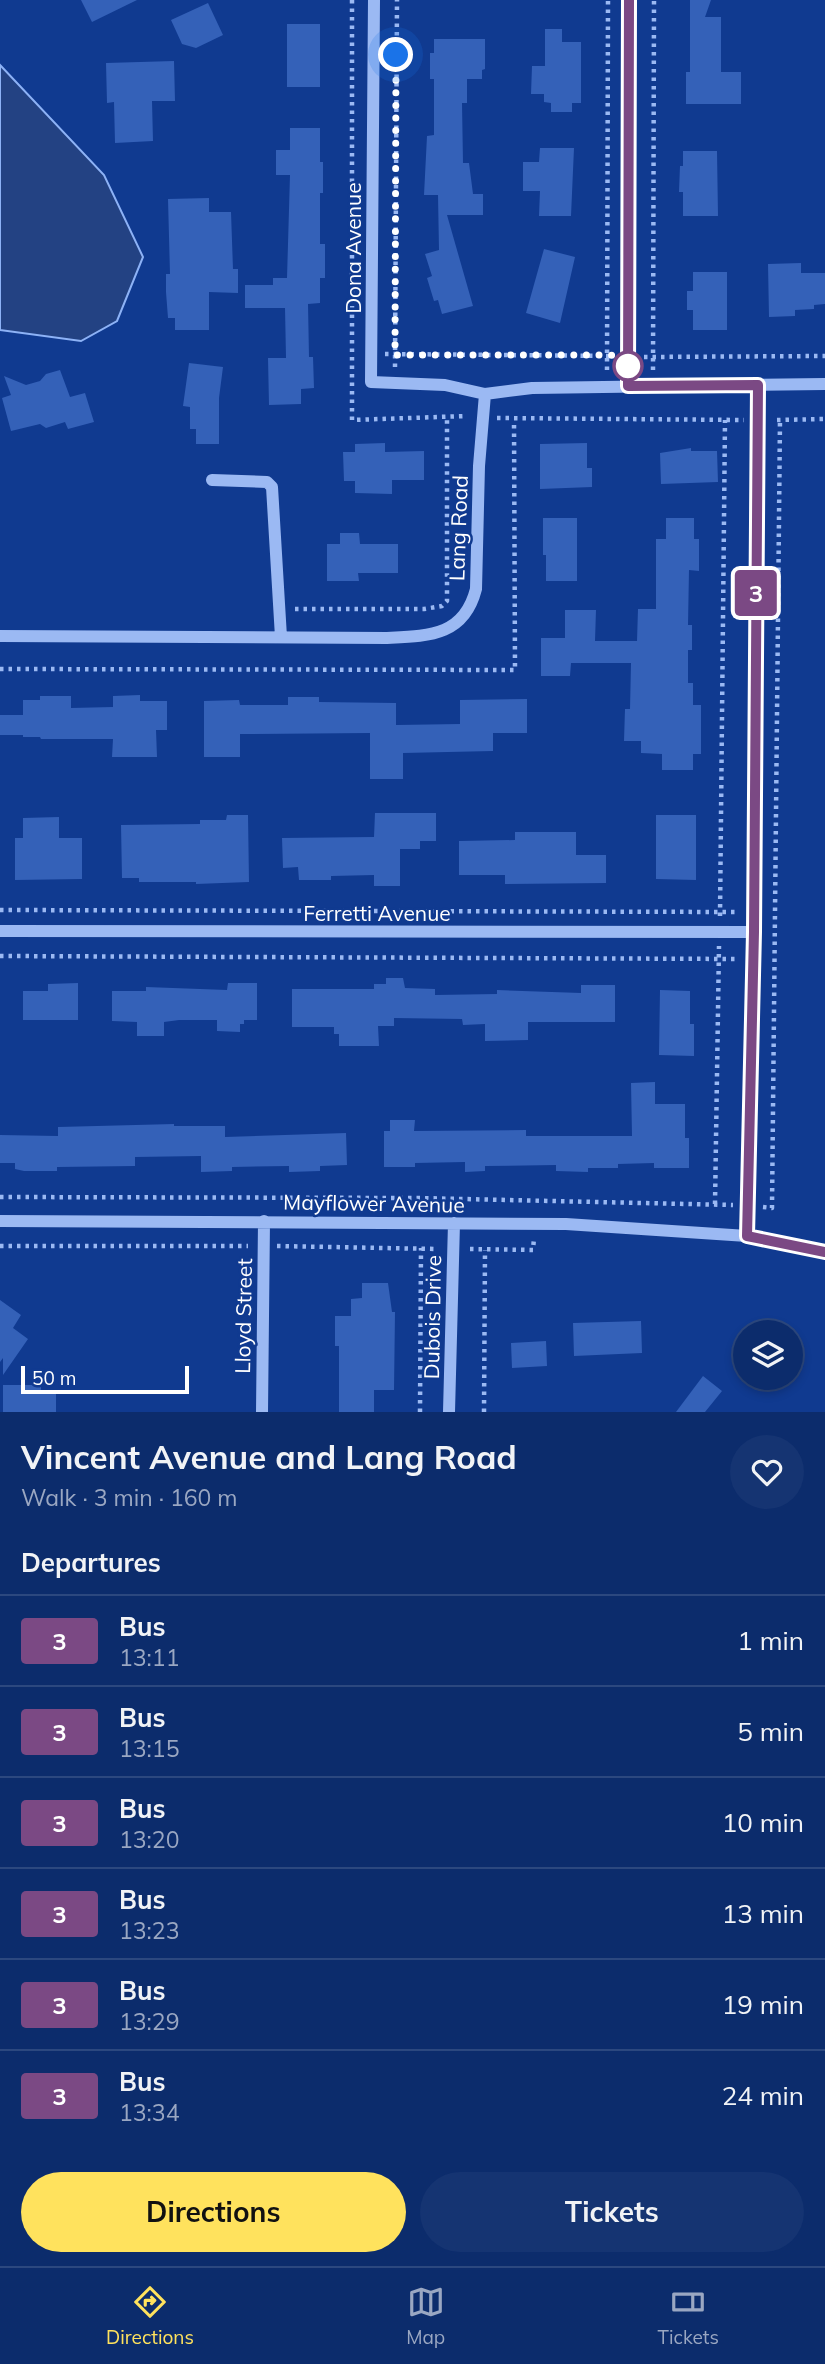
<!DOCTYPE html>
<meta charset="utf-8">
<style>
:root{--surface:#0c2c6c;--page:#153472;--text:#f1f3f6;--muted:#9aa7c2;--line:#2c487f;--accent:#ffe25d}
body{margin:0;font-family:Mulish,sans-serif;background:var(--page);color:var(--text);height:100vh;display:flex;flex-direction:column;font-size:26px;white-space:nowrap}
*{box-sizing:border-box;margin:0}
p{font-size:23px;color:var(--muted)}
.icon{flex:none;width:38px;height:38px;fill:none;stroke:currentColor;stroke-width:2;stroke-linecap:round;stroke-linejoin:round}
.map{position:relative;height:1412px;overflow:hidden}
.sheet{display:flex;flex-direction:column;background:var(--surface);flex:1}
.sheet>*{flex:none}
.badge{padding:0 14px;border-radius:5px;font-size:24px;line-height:46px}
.tools{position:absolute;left:733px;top:1320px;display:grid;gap:14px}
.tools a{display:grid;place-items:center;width:70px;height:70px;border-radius:50%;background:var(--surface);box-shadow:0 4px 10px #0003,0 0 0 2px var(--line);font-size:35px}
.scale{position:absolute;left:21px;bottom:18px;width:168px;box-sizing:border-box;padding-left:7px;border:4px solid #fff;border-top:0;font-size:19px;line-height:24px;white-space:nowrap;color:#fff;-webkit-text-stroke:5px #103a90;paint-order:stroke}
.you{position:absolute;width:35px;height:35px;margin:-18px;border:5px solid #fff;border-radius:50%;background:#1a73e8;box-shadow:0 0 0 10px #1a73e833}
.map>.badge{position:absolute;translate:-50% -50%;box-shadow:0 0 0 4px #fff}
h2{padding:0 21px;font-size:26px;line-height:63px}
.round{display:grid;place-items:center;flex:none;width:74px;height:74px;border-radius:37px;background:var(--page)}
.overview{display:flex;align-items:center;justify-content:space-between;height:119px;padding:0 21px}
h1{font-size:33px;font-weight:700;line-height:52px}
.button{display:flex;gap:14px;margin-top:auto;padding:14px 21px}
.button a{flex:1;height:80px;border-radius:42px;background:var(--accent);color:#111;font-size:28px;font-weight:700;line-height:80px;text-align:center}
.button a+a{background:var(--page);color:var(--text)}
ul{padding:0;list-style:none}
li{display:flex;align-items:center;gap:21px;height:91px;padding:0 21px;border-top:2px solid var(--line)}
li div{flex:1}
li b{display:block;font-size:26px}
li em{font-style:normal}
li .badge{min-width:77px;font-weight:700;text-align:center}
.menu{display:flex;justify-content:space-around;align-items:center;height:98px;border-top:2px solid var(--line);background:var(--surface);font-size:19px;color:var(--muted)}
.menu a{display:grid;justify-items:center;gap:4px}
.menu .active{color:var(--accent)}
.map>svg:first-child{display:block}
.water{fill:#234283;stroke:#8db2f6;stroke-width:2}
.building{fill:#3461b8}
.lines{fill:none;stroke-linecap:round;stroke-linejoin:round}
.path{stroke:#9bb9f3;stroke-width:4.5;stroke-dasharray:3.5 5;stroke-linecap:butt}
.minor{stroke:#9bb9f3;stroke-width:12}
.line-casing{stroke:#fff;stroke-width:16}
.line{stroke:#7b4984;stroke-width:10}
.walk{stroke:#fff;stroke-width:7;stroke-dasharray:0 12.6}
.stop-dot{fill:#fff;stroke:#7b4984;stroke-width:3.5}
.labels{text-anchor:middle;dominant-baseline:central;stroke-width:5;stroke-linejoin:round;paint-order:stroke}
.street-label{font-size:21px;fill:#fff;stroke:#103a90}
</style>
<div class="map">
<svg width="825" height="1412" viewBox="0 0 825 1412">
<rect width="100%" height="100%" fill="#103a90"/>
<!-- water -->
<path class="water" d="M0,65L104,175L143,257L117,321L81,341L0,330Z"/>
<!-- building -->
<path class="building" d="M81,0H137L92,22Z
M690,0H711L705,17H721V72H741V104H686V72H690Z
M208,3L223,35L196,48L182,44L171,20Z
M287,24H320V87H287Z
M545,29H562V42H581V103H572V112H551V103L544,102V94H531L532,66H545Z
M434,39H485V69L482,70V79H467V103H462L463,163H469L473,194H483V215H447L473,306L442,314L438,300L434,301L427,278L432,276L425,254L439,250L438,195H424L427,136L434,135V79H430V53H434Z
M174,61L175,101H152L153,141L115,143L114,102L107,103L106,63Z
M290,128H320V162H323V193H320V244H325V278H320V303L308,304L309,357H313L314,388L301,389V404L269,405L268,358H286L285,308H245V285H273V278H287L290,175H276V150H290Z
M540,148H574L571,216H539L540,191H523V162H539Z
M683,151H717L718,216H683V192H679L680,166H683Z
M209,198V212H231L233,269H238V293L209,292V330H175V318H168L166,292V274H170L168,199Z
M544,249L575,257L560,323L526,313Z
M801,263V273H825V304L814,305V309L795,310V316L769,317L768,264Z
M693,272H727V330H693V310H687V291H693Z
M189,363L223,367L219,398V444H196V429H190V407L183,406Z
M60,370L70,397L85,393L94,422L68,429L65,422L46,428L40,424L11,431L2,398L11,395L4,376L26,385L40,381L46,374Z
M385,443V452L424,451V480H392V494L355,493V481H344L343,452H355V444Z
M587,443V468H592V487L540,489V444Z
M691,448V451H717L718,482L661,484L660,453Z
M543,518H577V581H546V555H543Z
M666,518H694V539H699V571L689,570L688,625H692V650H688V683H693V705H701V754H693V770H662V754L641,753V741H624L625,709H630L631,663H571L570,676H541V638H565V610H596L595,641H637L638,609H656V539H666Z
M340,533H359L360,544H398V573H358L359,581H327V544H340Z
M140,695V701H167V730H156L157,757H112L113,739H41L40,737H23V735H0V715H23V700H40V696H71V708L113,707V696Z
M288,697H319V702L396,703V725L460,724V700L527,699V733H493V751L403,753V779H370V733L240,734V757H204V701L239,700L240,705H288Z
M375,813H436V841H420V849H400V886H374V875L331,876V880H299L298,867L283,868L282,838L374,837Z
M227,815H248L249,882L196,884V882H139V878H122L121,825L200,824V820H226Z
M656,815H696V880L656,879Z
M59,817V838H82V879L15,880V838H23V818Z
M515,832H576V855H606V883L505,884V875H459V841L515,840Z
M386,978H403L405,988L435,989V995L497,994V990L581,993V985H615V1022H528V1040L485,1041V1024L463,1025L462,1019L394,1018V1026H378L379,1046H339V1034H334V1027H292V989H374V984H386Z
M78,983V1020H23V991H48V984Z
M228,983H257V1020H244V1024H240V1032L217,1031V1020H179L164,1022V1036H137V1022L112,1021V991H146V987L227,990Z
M660,990L690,991V1024H694V1056L659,1055Z
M655,1082V1104H685V1138H689V1168H654V1163L618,1164V1168H588V1172L556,1171V1165L485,1166V1171L465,1172V1162L415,1163V1167H384V1131H390V1120H415L414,1131L526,1130V1136H632L631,1083Z
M174,1124V1126H225V1137L346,1133L347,1165L320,1166V1171L289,1172V1166L232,1167V1171L201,1172V1156L135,1157V1166L57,1167V1171H24L15,1169V1163H0V1135L58,1136V1127Z
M362,1283H388L392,1312H395L394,1390H374V1412H339V1346H335V1316H351V1299L362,1298Z
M0,1300L21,1315L13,1328L28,1339L3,1375V1358L0,1362Z
M641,1321L642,1353L574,1356L573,1323Z
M546,1341L547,1366L512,1368L511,1343Z
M703,1376L722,1391L705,1412H676Z
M3,1385H41V1393L56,1392V1412H3Z"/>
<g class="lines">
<!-- path -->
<path class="path" d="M352,0V420L467,416
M385,354L614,356
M644,357L825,356
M395,367L397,0
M607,370L608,0
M653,370L654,0
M497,418L744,420
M777,420L825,419
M295,609H424L442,606L447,601V417
M0,669L515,670L514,420
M0,910L738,912
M720,916L725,420
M0,956L739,959
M0,1197L417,1198L733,1205
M715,1204L719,946
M763,1207L772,1208L780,420
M0,1246H248
M277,1246L437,1249
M470,1249L533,1250L534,1238
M420,1412L421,1248
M484,1412L485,1250"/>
<!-- minor -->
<path class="minor" d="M374,0L371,382L445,385L485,394L532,388L825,384
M628,386L629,0
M212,480L267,482L272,487L281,637
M0,636L387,638C429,636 464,636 476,589L479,466L485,394
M0,931L753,932
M0,1221L566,1224L747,1236L825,1252
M747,1236L754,912L758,385
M262,1412L264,1221
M449,1412L454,1223"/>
</g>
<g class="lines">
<!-- line casing -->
<g class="line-casing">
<path id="line" d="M629,0L628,386L758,385L754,932L747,1236L825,1252"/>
</g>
<!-- line -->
<use href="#line" class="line"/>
<!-- walk -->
<path class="walk" d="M396,55L395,355H607L628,356V366"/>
</g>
<!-- markers -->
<circle class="stop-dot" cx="628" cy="366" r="14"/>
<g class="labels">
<!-- street labels -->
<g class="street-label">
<text transform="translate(353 248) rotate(-90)">Dona Avenue</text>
<text transform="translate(458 528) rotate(-88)">Lang Road</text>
<text x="377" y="913">Ferretti Avenue</text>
<text transform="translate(374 1203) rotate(1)">Mayflower Avenue</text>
<text transform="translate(243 1316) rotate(-89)">Lloyd Street</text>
<text transform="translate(432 1317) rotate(-89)">Dubois Drive</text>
</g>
</g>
</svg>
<div class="tools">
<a><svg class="icon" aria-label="layers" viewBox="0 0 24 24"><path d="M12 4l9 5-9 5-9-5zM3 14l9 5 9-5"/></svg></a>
</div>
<div class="scale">50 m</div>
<div class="you" style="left:396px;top:55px"></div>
<b class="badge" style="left:756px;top:593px;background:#7b4984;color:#fff">3</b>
</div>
<section class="sheet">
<div class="overview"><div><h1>Vincent Avenue and Lang Road</h1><p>Walk · 3 min · 160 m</p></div><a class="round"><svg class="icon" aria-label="heart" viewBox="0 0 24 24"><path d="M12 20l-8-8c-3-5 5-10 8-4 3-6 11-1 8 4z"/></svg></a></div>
<h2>Departures</h2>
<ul>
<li><span class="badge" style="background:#7b4984;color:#fff">3</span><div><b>Bus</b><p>13:11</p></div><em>1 min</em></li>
<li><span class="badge" style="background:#7b4984;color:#fff">3</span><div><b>Bus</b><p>13:15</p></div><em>5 min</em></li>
<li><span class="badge" style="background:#7b4984;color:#fff">3</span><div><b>Bus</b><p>13:20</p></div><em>10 min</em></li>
<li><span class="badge" style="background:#7b4984;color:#fff">3</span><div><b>Bus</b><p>13:23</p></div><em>13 min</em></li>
<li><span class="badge" style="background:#7b4984;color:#fff">3</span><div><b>Bus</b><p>13:29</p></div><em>19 min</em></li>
<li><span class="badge" style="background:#7b4984;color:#fff">3</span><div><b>Bus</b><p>13:34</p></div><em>24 min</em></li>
</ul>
<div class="button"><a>Directions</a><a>Tickets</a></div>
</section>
<nav class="menu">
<a class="active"><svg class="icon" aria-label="directions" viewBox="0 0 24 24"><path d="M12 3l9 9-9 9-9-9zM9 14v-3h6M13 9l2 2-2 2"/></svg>Directions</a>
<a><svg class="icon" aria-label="map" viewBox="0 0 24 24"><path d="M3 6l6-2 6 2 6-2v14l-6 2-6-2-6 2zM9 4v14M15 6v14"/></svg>Map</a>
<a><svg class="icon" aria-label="tickets" viewBox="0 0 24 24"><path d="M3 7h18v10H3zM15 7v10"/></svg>Tickets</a>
</nav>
